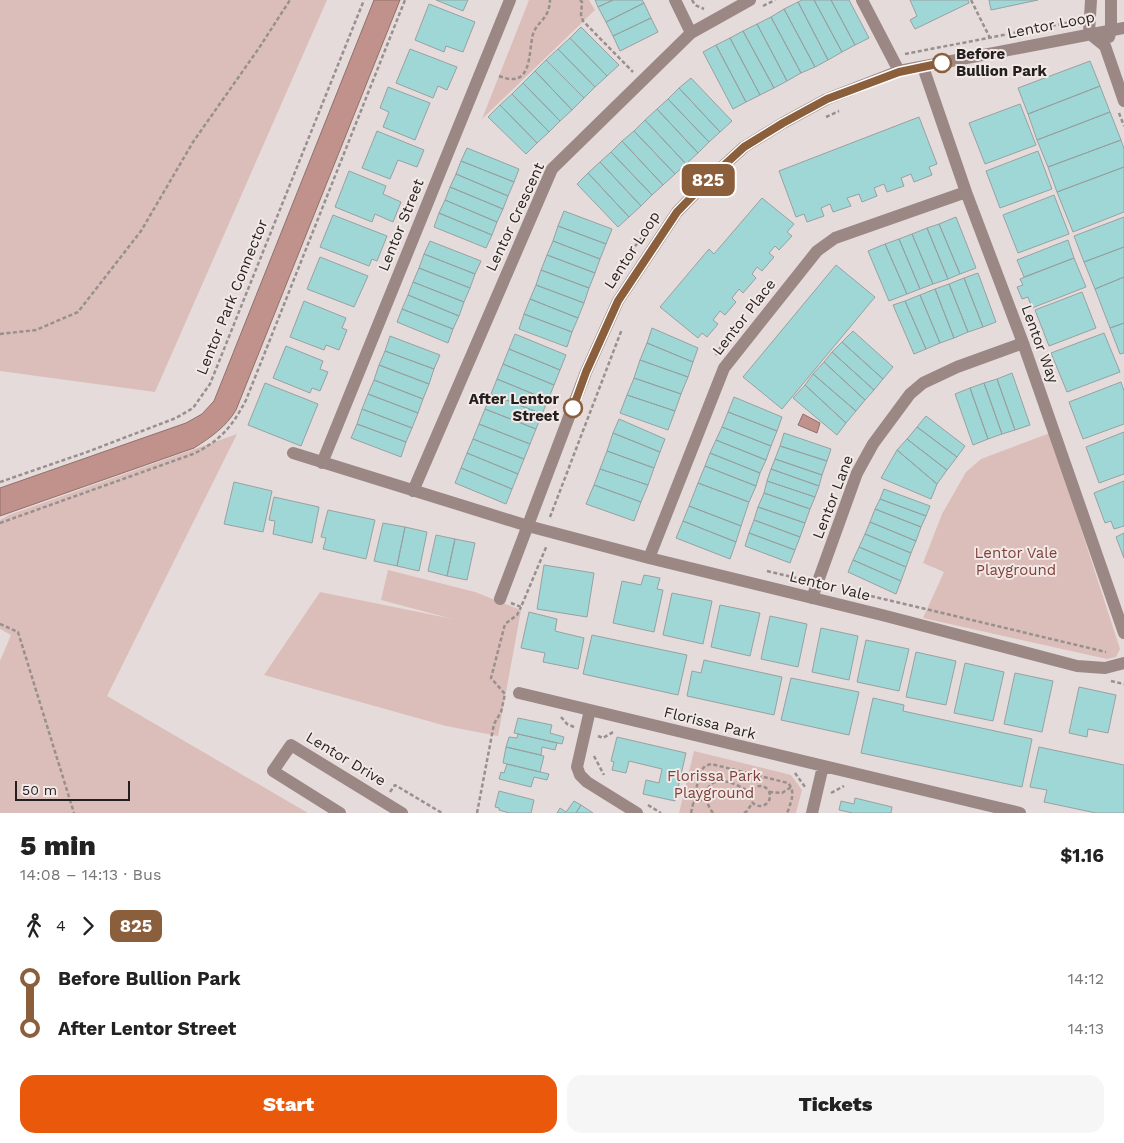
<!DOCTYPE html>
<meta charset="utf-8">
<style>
:root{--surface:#fff;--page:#f6f6f6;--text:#222;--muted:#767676;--accent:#ea580c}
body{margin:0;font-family:"Work Sans",sans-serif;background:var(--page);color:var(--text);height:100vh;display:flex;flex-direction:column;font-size:19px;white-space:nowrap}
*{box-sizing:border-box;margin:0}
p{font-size:16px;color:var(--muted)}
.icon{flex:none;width:28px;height:28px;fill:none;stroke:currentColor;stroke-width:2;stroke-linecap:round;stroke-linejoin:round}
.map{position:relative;height:813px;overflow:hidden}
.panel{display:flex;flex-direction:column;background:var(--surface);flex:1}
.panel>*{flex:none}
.badge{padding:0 10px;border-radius:8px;font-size:18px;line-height:32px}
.scale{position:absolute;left:15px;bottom:12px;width:115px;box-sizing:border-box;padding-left:5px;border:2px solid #221f1e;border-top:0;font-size:14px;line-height:18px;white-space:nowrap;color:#221f1e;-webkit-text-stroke:4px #f2e9e7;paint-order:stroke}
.map>.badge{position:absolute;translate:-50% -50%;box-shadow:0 0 0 2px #fff}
.legs{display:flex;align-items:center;gap:8px;height:55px;padding:0 20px;font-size:16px}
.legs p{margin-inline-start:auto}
.headline{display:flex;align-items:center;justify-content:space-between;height:85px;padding:0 20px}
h1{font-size:28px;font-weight:800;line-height:38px}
.cta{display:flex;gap:10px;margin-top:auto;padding:10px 20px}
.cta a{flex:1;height:58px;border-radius:15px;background:var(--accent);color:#fff;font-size:20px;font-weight:800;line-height:58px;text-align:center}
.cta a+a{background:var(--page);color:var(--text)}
ul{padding:0 20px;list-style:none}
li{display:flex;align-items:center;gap:18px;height:50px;font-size:19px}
li i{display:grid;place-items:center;width:8px;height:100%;margin:0 6px;background:currentColor}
li i::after{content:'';width:12px;height:12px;margin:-6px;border:4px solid;border-radius:50%;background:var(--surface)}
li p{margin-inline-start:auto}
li:first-child i{background:linear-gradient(#0000 50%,currentColor 0)}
li:last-child i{background:linear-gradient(currentColor 50%,#0000 0)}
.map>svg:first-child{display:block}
.green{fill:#dbbeb9}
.water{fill:#c0928b;stroke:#91706a}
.building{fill:#9fd7d6;stroke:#98a1a1}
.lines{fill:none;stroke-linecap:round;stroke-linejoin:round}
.path{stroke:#98908f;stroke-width:2.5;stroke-dasharray:4 2.5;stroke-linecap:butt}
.minor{stroke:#9b8784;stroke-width:12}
.line-1-casing{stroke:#fff;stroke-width:11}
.line-1{stroke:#8b5e3c;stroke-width:8}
.stop-1-dot{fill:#fff;stroke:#8b5e3c;stroke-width:2.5}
.labels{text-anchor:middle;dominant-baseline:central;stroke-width:4;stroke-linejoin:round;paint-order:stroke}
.street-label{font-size:15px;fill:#221f1e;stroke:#f2e9e7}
.stop-label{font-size:15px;font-weight:bold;fill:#221f1e;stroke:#f2e9e7;text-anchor:start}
.park-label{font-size:15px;fill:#7f413a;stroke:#f2e9e7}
</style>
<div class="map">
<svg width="1124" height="813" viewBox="0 0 1124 813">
<rect width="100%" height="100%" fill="#e5dbda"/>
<!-- green -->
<path class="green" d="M0,0H327L155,392L0,371Z
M529,0H589L595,10L482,119Z
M1050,433L1120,649L1116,657L1107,659L923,618L944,572L923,563L942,514L966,472L981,459Z
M237,434L107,696L308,813H0V661L11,635L0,629V520L9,515Z
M388,570L475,592L521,610L498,736L446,726L264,675L320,592L453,619L381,600Z
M694,751L791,775L802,790L796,813H679Z"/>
<!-- water -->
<path class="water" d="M374,0H400L236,410C226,427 211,437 194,448L0,516V488L186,423L202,414L214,401Z
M803,414L820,423L817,433L798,425Z"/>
<!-- building -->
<path class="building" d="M436,0H468L463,11Z
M595,0H613L598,7Z
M613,0H642L644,3L606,22L598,7Z
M802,0H814L842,52L828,60L798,2Z
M814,0H831L855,45L842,52Z
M831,0H849L869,38L855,45Z
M910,0H968L969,3L915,29L910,20L917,16Z
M989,0H1038L991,10Z
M798,2L828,60L815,67L784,9Z
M644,3L651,18L613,36L606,22Z
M429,4L475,22L463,52L446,46L444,52L415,40Z
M784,9L815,67L801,73L771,17Z
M771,17L801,73L787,81L757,24Z
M651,18L658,32L620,51L613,36Z
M757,24L787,81L774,88L743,31Z
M581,27L619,65L607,76L570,38Z
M743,31L774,88L760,95L730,38Z
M570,38L607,76L595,87L558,49Z
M730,38L760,95L746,102L716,45Z
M716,45L746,102L733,109L703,52Z
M410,49L457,67L447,90L438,86L433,98L396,83Z
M558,49L595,87L584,98L546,60Z
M546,60L584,98L572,110L535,71Z
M1090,61L1100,86L1028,114L1018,88Z
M535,71L572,110L560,121L523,83Z
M691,78L732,121L720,132L679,88Z
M523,83L560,121L549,132L512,94Z
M1100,86L1110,112L1037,140L1028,114Z
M388,87L430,103L415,140L383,127L389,112L380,108Z
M679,88L720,132L709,142L668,99Z
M512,94L549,132L537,143L500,105Z
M668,99L709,142L698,153L657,109Z
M1020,104L1036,145L985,164L969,123Z
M500,105L537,143L526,154L488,117Z
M657,109L698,153L686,164L645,120Z
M1110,112L1121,140L1048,167L1037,140Z
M919,117L937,164L929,167L932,175L914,182L911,174L901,178L904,186L887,192L884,184L874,188L877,196L862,202L859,194L847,198L851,206L833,212L830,204L821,208L824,216L807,222L804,214L796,217L779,171Z
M645,120L686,164L675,174L634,131Z
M377,131L424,150L417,167L398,160L390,179L362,168Z
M634,131L675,174L663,185L622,141Z
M1121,140L1124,149V167L1057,192L1048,167Z
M622,141L663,185L652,195L611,152Z
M467,148L519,169L514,182L461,161Z
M1038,151L1052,189L1000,208L986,171Z
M611,152L652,195L641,206L600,162Z
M461,161L514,182L508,196L456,174Z
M600,162L641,206L629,217L588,173Z
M1124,167V212L1073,232L1057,192Z
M349,171L386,186L383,194L401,202L393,222L375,214L372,222L335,207Z
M588,173L629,217L618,227L577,184Z
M456,174L508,196L503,209L450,187Z
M450,187L503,209L497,222L445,200Z
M1054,195L1069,234L1018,253L1003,215Z
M762,198L794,224L787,232L792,236L779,250L775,246L769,253L774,257L762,271L757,267L752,274L756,278L743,293L739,289L732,298L736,302L725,315L720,311L713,320L718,324L707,337L702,333L698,338L660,307L709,249L714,254Z
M445,200L497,222L492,235L439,213Z
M564,211L612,229L606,244L558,226Z
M439,213L492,235L486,248L434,227Z
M333,215L387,236L377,261L372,259L369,266L320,247Z
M956,217L976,268L960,274L939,224Z
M1124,217V247L1084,262L1074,236Z
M939,224L960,274L948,279L927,228Z
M558,226L606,244L600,259L553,241Z
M927,228L948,279L933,284L912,234Z
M912,234L933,284L920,289L899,239Z
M899,239L920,289L907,294L885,244Z
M1068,240L1074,258L1024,277L1017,260Z
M430,241L481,261L475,274L424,254Z
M553,241L600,259L595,273L547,255Z
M885,244L907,294L889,301L868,251Z
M1124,247V277L1095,289L1084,262Z
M424,254L475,274L470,288L419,268Z
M547,255L595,273L589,288L541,270Z
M320,257L368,276L354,307L307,289Z
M1074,258L1086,287L1032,308L1028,297L1022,299L1017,287L1023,285L1020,279Z
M836,265L875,297L782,409L743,377Z
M419,268L470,288L464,302L413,282Z
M541,270L589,288L584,303L536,285Z
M978,273L996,322L983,327L964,278Z
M1124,277V323L1110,328L1095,289Z
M964,278L983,327L968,332L949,284Z
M413,282L464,302L459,316L408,295Z
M949,284L968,332L954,338L935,289Z
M536,285L584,303L578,318L530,299Z
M935,289L954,338L940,343L920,295Z
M1082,292L1096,328L1049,346L1035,310Z
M408,295L459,316L453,329L402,309Z
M920,295L940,343L926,349L905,301Z
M530,299L578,318L572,332L524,314Z
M304,301L346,318L342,328L347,330L339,350L326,345L324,350L290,337Z
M905,301L926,349L914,354L893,305Z
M402,309L453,329L448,343L397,322Z
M524,314L572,332L567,347L519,329Z
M1124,323V353L1120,354L1110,328Z
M652,328L698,348L693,362L647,343Z
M853,331L893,367L883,379L842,342Z
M1104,333L1120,372L1067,392L1051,353Z
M515,334L566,355L560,370L509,349Z
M390,336L440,355L434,369L385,351Z
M842,342L883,379L874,390L832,352Z
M647,343L693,362L688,377L640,360Z
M286,346L323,361L320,369L328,372L320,391L312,388L310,393L273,378Z
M509,349L560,370L554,385L503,364Z
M385,351L434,369L429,384L379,365Z
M832,352L874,390L865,400L824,362Z
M640,360L688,377L681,394L634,378Z
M824,362L865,400L856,411L813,374Z
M503,364L554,385L548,400L497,379Z
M379,365L429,384L423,399L374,380Z
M1012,373L1030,425L1015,430L997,379Z
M813,374L856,411L846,423L805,385Z
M634,378L681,394L675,411L627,395Z
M497,379L548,400L542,414L491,394Z
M997,379L1015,430L1002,434L984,383Z
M374,380L423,399L418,413L368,394Z
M1121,382L1124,391V424L1083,439L1069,402Z
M265,383L318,404L301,446L248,425Z
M984,383L1002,434L988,439L970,388Z
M805,385L846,423L837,435L793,398Z
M970,388L988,439L973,445L955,394Z
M368,394L418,413L412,428L362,409Z
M491,394L542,414L536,429L485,409Z
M627,395L675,411L668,430L620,413Z
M734,397L782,417L777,431L728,412Z
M362,409L412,428L406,442L357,424Z
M485,409L536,429L530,444L479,424Z
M728,412L777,431L771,446L722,427Z
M926,416L965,446L957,457L917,427Z
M619,419L665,439L660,452L613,433Z
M357,424L406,442L401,457L351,438Z
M479,424L530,444L524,459L473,439Z
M722,427L771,446L766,460L716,440Z
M917,427L957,457L947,470L907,439Z
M1124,432V474L1099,483L1086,447Z
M613,433L660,452L654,468L607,451Z
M784,433L831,449L827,461L780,446Z
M473,439L524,459L518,474L467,453Z
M907,439L947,470L937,484L897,450Z
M716,440L766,460L760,473L710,453Z
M780,446L827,461L822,475L775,459Z
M897,450L937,484L931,499L881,478Z
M607,451L654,468L648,485L600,469Z
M467,453L518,474L512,489L461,468Z
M710,453L760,473L756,486L705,466Z
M775,459L822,475L819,486L771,469Z
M705,466L756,486L749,502L698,483Z
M461,468L512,489L506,504L455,483Z
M600,469L648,485L641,502L594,485Z
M771,469L819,486L815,497L767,481Z
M767,481L815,497L810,509L764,493Z
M1124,481V526L1114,529L1111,521L1105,523L1094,493Z
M234,482L272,491L263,532L224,524Z
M698,483L749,502L741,526L689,506Z
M594,485L641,502L634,521L586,504Z
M884,489L930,506L926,516L880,499Z
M764,493L810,509L805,523L758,507Z
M274,497L319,507L312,543L273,534L275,521L269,520Z
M880,499L926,516L921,527L875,509Z
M689,506L741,526L736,542L683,521Z
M758,507L805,523L800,537L754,520Z
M875,509L921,527L916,541L870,522Z
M328,510L375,520L366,559L323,549L326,538L321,537Z
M754,520L800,537L795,550L749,533Z
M683,521L736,542L730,559L676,538Z
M870,522L916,541L911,553L865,534Z
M383,523L405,527L397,566L374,561Z
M405,527L427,532L419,571L397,566Z
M749,533L795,550L790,563L745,546Z
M1124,533V558L1116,537Z
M865,534L911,553L906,567L859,547Z
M436,535L455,539L447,576L428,571Z
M455,539L475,543L467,580L447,576Z
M859,547L906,567L901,581L853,560Z
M853,560L901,581L896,594L848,572Z
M544,565L594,573L587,617L537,609Z
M644,575L660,578L657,589L663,590L654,632L613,623L622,581L641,585Z
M672,593L712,601L703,644L663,635Z
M720,605L760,613L750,656L711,647Z
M529,612L557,619L555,631L584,638L578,669L543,662L545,653L521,648Z
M770,616L807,624L798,667L761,659Z
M821,628L858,636L849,680L812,672Z
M592,635L687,655L678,695L583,674Z
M866,640L909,649L899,691L857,682Z
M916,652L956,661L946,705L906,697Z
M704,660L782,677L774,715L687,696L692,671L701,673Z
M965,663L1004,672L993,721L954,713Z
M1015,673L1053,681L1042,732L1004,724Z
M791,678L859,692L849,735L781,720Z
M1079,687L1116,695L1108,733L1088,729L1087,737L1069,733Z
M873,698L904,705L903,711L1032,739L1022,787L861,753Z
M518,718L552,725L550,733L564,737L562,744L514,733Z
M518,734L557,743L555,750L542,747L541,755L506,747L509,737L517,738Z
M617,737L686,753L675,801L643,794L646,780L659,783L662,769L629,761L626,773L612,770L614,762L611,761Z
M506,747L544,756L540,772L503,763Z
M1039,747L1124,765V813H1096L1044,802L1047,790L1030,787Z
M507,764L549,774L547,780L534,777L531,787L499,779L501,772L504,773Z
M499,791L534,800L531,813H509L499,810V808L495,807Z
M855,798L892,807L891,813H853L839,810L841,801L854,804Z
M574,801L581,805L576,813H557L560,808L566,812Z
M581,805L593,813H576Z"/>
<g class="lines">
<!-- path -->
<path class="path" d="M580,0L582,2L581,15L583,21L633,72
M692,0L695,5L704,9
M971,0L990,38
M763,6L775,0
M905,54L1076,21
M499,76C533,90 528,53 533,34C538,20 549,20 550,0
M1119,113L1124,126
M826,117L839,111
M614,279L626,258L646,232
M0,334L36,330L78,312L141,231L193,142L259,48L290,0
M716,355L722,345
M0,482L87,452L176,418L193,408L210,384L364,0
M550,517L622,329
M0,523L193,454C220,441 232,427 246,400L405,0
M767,571L805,580
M871,596L1106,652
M511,603L521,607L547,545
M0,624L18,632L74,813
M1111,681L1124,684
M561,717L567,724L574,727
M598,736L603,738L615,731
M594,756L604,775
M795,773L805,787
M750 796a10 10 0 1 1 20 0a10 10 0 1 1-20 0Z
M390,792L395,785L442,813
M769,792L782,793L791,787
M831,793L844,786
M693,802L706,799
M648,805L661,813
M477,813L494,724L501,712L505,694L491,678L505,624L517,615L521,607
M691,813L700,772L705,766L711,764L788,783C796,792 791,801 788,811L786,813
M713,813C704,802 702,781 722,781C731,781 742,788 751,792
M744,813L747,811L753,802"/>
<!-- minor -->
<path class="minor" d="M675,0L691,33
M862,0L899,71
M1089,33L1105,46L1124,101
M1089,33L1091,0
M1109,37L1111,30V0
M923,67L966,192L1023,343L1124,633
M293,453L528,526L649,558L882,615L1077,666L1105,668L1124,663
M322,463L510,0
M413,491L552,169L691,33L750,0
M649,558L724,368L817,251L835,238L966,192
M812,598L857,473L873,444L910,394L923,383L957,367L1023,343
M500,599L586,372L618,301L677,212L708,180L744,147L783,123L827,99L899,71L1124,28
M519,693L1020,813
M590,710L577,767L580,775L587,782L637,813
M340,813L273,771L291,745L402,813
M812,813L823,766"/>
</g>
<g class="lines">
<!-- line-1 casing -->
<g class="line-1-casing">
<path id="line-1" d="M573,408L586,372L618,301L677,212L708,180L744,147L783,123L827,99L899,72L942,63"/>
</g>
<!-- line-1 -->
<use href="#line-1" class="line-1"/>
</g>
<!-- markers -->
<g class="stop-1-dot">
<circle cx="942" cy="63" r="9"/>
<circle cx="573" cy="408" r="9"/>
</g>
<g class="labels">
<!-- street labels -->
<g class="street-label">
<text transform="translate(1051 25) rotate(-11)">Lentor Loop</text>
<text transform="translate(515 217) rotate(-65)">Lentor Crescent</text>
<text transform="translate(401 225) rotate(-68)">Lentor Street</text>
<text transform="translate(632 250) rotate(-57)">Lentor Loop</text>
<text transform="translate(232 297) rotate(-68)">Lentor Park Connector</text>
<text transform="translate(744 317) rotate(-52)">Lentor Place</text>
<text transform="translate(1040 344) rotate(70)">Lentor Way</text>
<text transform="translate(833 497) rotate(-69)">Lentor Lane</text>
<text transform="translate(830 586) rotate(14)">Lentor Vale</text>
<text transform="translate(710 723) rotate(14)">Florissa Park</text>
<text transform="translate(346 759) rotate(31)">Lentor Drive</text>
</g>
<!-- stop labels -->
<g class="stop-label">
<text x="956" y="54">Before<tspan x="956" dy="17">Bullion Park</tspan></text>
<text x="559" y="399" text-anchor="end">After Lentor<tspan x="559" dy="17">Street</tspan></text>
</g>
<!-- park labels -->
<g class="park-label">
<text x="1016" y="553">Lentor Vale<tspan x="1016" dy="17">Playground</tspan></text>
<text x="714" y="776">Florissa Park<tspan x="714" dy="17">Playground</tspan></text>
</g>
</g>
</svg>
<div class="scale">50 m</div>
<b class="badge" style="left:708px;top:180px;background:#8b5e3c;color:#fff">825</b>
</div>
<section class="panel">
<div class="headline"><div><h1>5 min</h1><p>14:08 – 14:13 · Bus</p></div><b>$1.16</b></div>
<div class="legs"><svg class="icon" aria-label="walk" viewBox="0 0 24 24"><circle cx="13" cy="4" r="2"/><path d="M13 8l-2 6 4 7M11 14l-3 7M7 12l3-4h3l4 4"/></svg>4<svg class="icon" aria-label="forward" viewBox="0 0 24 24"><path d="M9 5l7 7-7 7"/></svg><b class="badge" style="background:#8b5e3c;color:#fff">825</b></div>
<ul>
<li><i style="color:#8b5e3c"></i><b>Before Bullion Park</b><p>14:12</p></li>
<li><i style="color:#8b5e3c"></i><b>After Lentor Street</b><p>14:13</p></li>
</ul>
<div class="cta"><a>Start</a><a>Tickets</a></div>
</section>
